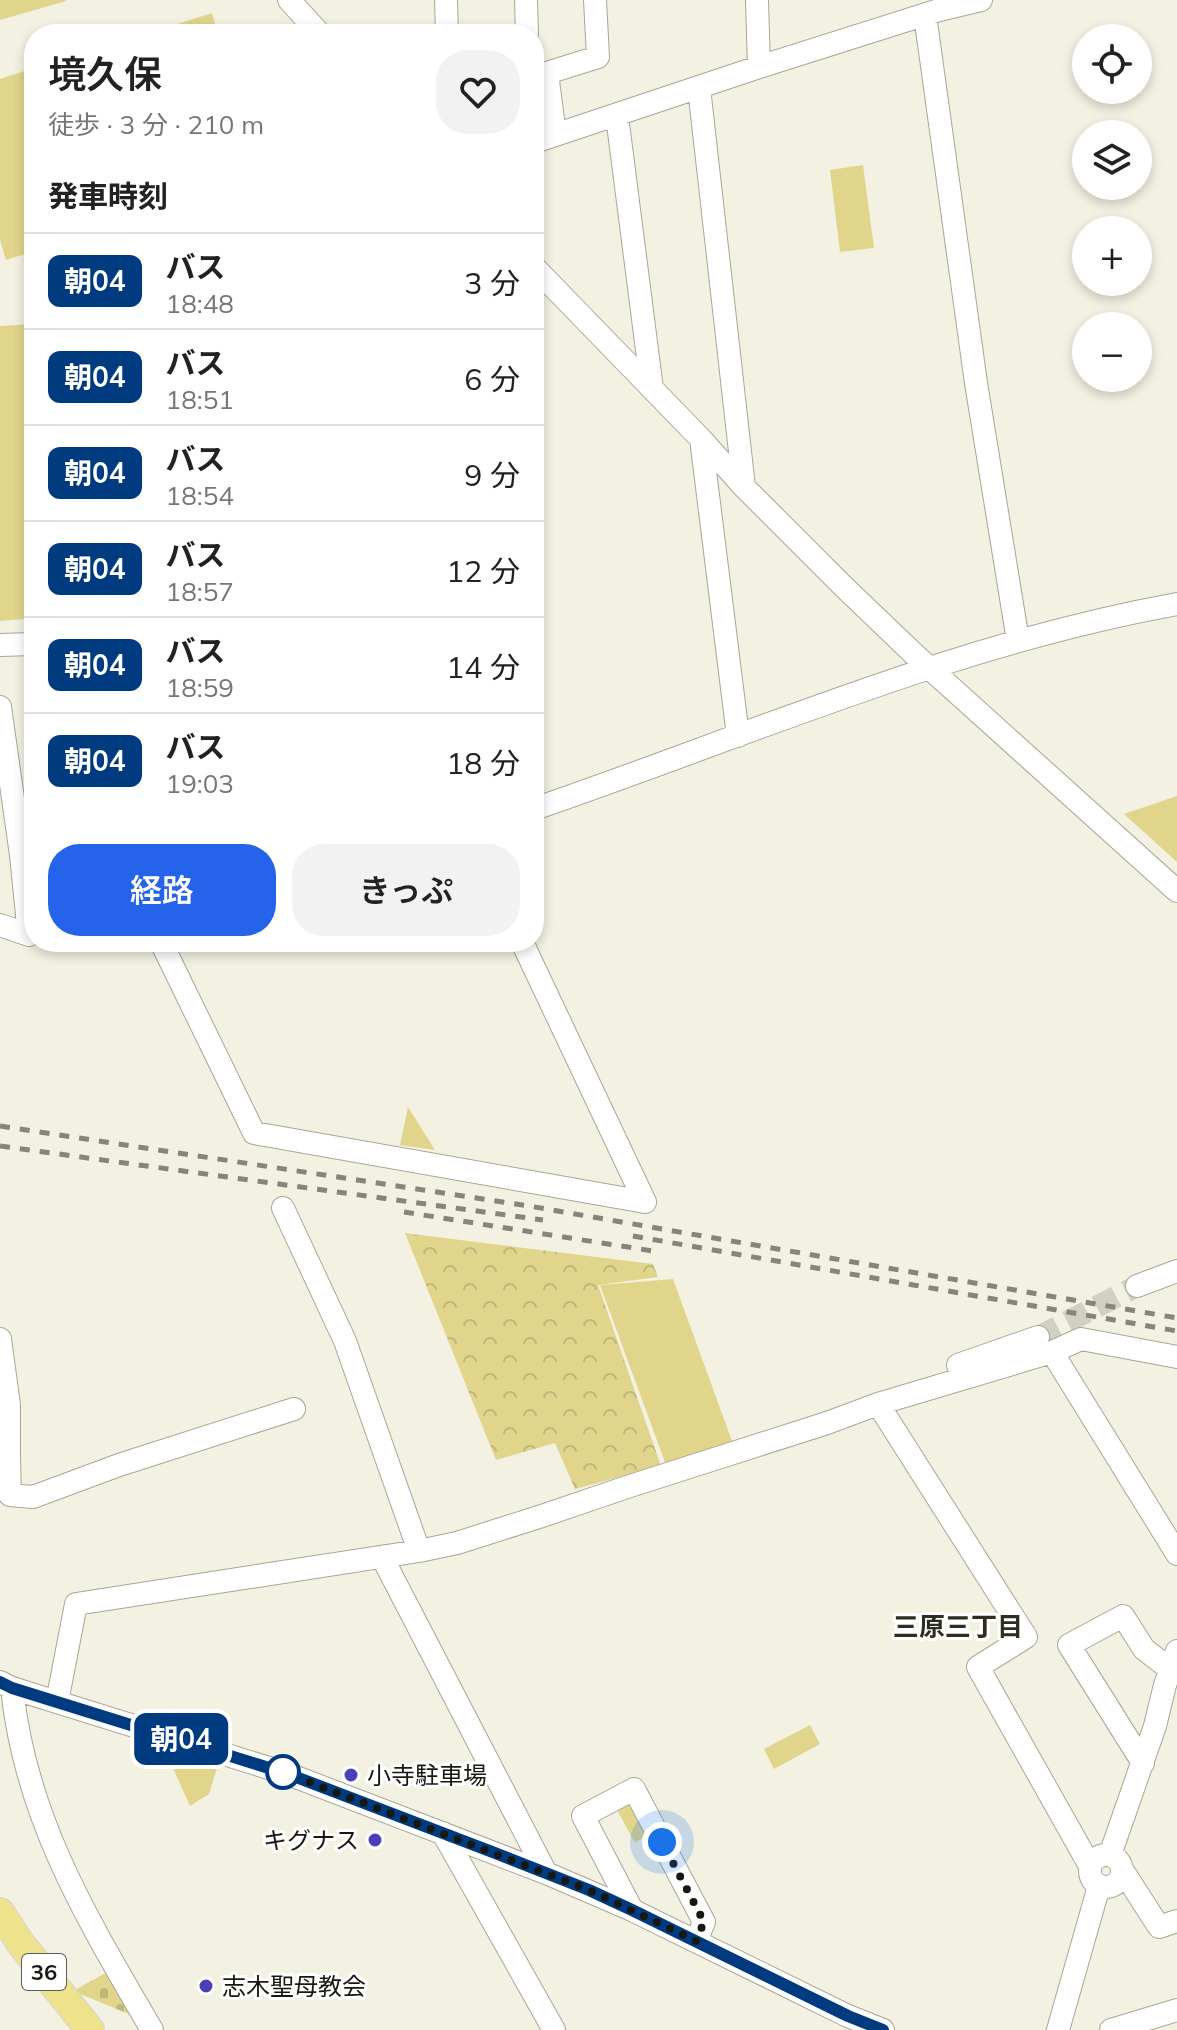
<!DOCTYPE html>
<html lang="ja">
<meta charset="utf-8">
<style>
:root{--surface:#fff;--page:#f2f2f2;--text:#222;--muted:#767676;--line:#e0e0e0;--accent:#2563eb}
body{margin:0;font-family:Mulish,"Noto Sans JP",sans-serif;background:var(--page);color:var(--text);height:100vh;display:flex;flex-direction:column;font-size:30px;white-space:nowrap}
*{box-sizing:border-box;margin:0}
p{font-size:26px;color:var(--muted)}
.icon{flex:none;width:44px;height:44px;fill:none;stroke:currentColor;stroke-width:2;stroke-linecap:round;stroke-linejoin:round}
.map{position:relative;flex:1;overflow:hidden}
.sheet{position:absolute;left:24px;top:24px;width:520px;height:928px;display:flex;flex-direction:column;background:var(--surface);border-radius:32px;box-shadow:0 4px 12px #0003}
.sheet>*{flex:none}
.badge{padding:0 16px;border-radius:12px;font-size:28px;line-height:52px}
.fabs{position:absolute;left:1072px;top:24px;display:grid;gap:16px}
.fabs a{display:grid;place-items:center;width:80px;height:80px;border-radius:50%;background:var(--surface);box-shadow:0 4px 12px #0003;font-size:40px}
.you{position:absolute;width:40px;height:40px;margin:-20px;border:6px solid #fff;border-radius:50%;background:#1a73e8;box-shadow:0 0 0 12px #1a73e833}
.map>.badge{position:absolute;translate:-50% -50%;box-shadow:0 0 0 4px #fff}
h2{padding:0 24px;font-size:30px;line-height:72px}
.round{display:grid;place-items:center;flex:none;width:84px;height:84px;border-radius:32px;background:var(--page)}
.headline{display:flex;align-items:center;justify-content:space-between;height:136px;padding:0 24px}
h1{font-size:38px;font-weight:600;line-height:60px}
.cta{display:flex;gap:16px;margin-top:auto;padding:16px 24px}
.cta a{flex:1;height:92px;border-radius:32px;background:var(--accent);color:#fff;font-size:32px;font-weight:600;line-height:92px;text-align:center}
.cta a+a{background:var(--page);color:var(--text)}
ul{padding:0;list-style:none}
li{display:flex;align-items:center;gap:24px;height:96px;padding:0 24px;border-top:2px solid var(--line)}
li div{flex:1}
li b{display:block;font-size:30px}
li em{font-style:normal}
li .badge{min-width:88px;font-weight:700;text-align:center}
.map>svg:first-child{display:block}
.green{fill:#e1d58c}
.forest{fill:url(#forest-crowns)}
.cemetery{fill:url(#cemetery-stones)}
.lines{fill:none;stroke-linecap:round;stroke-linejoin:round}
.minor-tunnel{stroke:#d2d0c3;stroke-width:22;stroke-dasharray:22 11;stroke-linecap:butt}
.minor-casing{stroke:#a8a698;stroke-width:24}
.major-casing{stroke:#d5d5d4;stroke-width:30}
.minor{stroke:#fff;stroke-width:22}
.major{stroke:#eee28c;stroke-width:28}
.rail{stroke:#86857b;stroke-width:5;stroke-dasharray:10 10;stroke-linecap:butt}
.line-casing{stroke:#fff;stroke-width:18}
.line{stroke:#003b80;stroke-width:12}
.walk{stroke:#181712;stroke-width:8;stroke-dasharray:0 14.4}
.stop-dot{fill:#fff;stroke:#003b80;stroke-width:4}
.poi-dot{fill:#4b40b7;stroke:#fff;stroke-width:3}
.labels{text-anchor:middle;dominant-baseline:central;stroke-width:6;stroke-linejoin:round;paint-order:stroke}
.shield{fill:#fff;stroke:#5d5d59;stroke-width:2}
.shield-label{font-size:22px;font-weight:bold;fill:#181712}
.poi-label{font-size:24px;fill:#181712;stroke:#fff;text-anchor:start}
.neighbourhood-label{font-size:26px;font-weight:bold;fill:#2e2d21;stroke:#fff}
</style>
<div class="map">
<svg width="1177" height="2030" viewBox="0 0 1177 2030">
<defs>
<pattern id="forest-crowns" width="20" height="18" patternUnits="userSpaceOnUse" patternTransform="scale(2)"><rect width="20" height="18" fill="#e1d58c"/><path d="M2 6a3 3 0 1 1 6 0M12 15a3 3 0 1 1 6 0" fill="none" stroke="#c0b678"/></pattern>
<pattern id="cemetery-stones" width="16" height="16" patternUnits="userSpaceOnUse" patternTransform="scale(2)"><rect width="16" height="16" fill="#e1d58c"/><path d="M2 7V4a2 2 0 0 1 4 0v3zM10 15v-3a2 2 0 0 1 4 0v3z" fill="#c0b678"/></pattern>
</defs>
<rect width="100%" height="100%" fill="#f3f1e2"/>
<!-- green -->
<path class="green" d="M0,0H66V1L0,20Z
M212,13L218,34H146Z
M34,68V251L6,260L0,240V79Z
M863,165L874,248L840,252L830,170Z
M34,324V618L0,621V326Z
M1177,796V862L1124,814Z
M408,1107L435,1150L400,1145Z
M673,1279L732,1441L666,1465L600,1285Z
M810,1725L820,1744L774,1769L764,1749Z
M174,1752L217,1768L209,1794L190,1806L172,1766Z
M633,1799L650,1833L635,1843L616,1808Z"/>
<!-- forest -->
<path class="forest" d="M405,1233L653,1264L658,1277L598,1285L661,1466L575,1489L555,1443L496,1460Z"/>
<!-- cemetery -->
<path class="cemetery" d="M111,1970L136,2017L73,1991Z"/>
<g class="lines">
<!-- minor-tunnel -->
<path class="minor-tunnel" d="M1038,1337L1137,1286"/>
<!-- minor casing -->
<g class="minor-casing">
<path id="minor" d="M289,0L320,34
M446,0L447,34
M526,0L527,34
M757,0L759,67
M925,15L976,383L1018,641
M547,73L598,57L595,0
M535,75L547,73L555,135
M699,88L744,487
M617,116L652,389
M534,142L759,67L939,10L981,0
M534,267L701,439L744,487L843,586L915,655L1177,891
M701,439L738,736
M0,645L34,644
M0,707L21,855L29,935L0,925
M534,809C747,736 955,644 1177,604
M161,942L254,1133L645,1202L522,942
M283,1208L345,1341L419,1551
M1137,1286L1177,1271
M0,1339L9,1405V1458H0
M1052,1352L1177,1554
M958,1365L1038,1337
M878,1404L1026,1637L978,1667L1090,1866
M9,1458L10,1495L33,1497L119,1465L294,1409
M382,1557L546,1873
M0,1682L12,1688L288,1774L546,1873L632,1910L848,2016L883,2030
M12,1688C25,1818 88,1920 152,2030
M57,1702L76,1604L419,1551L457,1543L542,1516L627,1487L827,1423L878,1404L1052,1352L1081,1339L1177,1357
M1143,1763L1069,1645L1123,1616L1144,1649L1171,1670
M443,1833L554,2030
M1090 1871a16 16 0 1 1 32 0a16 16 0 1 1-32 0Z
M1110,1855L1155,1726L1165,1685L1177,1651
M1123,1871L1159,1927L1177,1921
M632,1910L583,1816L634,1789L704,1922L696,1941
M1058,2030L1099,1886
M1111,2030L1177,2010"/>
</g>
<!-- major casing -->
<g class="major-casing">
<path id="major" d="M0,1912L21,1944L90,2030"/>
</g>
<!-- minor -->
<use href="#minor" class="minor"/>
<!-- major -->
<use href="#major" class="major"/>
<!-- rail -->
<path class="rail" d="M0,1126L529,1206L1177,1318
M0,1146L543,1220
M404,1212L653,1251
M633,1236L1177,1331"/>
</g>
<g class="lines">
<!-- line casing -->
<g class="line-casing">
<path id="line" d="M0,1682L12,1688L288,1774L495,1853L589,1890L632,1910L848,2016L883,2030"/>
</g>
<!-- line -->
<use href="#line" class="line"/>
<!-- walk -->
<path class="walk" d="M283,1772L589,1890L696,1941L704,1922L662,1842"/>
</g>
<!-- markers -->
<circle class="stop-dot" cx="283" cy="1772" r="16"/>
<g class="poi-dot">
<circle cx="351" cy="1775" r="8"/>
<circle cx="375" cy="1840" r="8"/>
<circle cx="206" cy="1986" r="8"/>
</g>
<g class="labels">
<!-- shield labels -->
<rect class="shield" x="22" y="1954" width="44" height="36" rx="6"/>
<g class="shield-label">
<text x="44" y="1972">36</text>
</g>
<!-- poi labels -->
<g class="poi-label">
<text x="367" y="1775">小寺駐車場</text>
<text x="359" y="1840" text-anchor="end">キグナス</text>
<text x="222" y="1986">志木聖母教会</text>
</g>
<!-- neighbourhood labels -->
<g class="neighbourhood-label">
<text x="958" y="1626">三原三丁目</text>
</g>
</g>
</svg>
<div class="fabs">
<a><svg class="icon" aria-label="locate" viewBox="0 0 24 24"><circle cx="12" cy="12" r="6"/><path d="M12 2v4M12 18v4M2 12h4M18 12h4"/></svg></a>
<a><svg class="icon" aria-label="layers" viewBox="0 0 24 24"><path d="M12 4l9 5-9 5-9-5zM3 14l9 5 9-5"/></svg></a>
<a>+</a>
<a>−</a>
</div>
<div class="you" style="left:662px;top:1842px"></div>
<b class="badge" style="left:181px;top:1739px;background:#003b80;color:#fff">朝04</b>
<section class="sheet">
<div class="headline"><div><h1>境久保</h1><p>徒歩 · 3 分 · 210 m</p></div><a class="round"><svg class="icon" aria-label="heart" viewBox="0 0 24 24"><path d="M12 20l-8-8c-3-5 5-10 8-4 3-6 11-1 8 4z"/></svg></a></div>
<h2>発車時刻</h2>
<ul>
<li><span class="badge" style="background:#003b80;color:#fff">朝04</span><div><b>バス</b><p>18:48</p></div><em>3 分</em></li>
<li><span class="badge" style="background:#003b80;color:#fff">朝04</span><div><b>バス</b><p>18:51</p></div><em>6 分</em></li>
<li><span class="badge" style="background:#003b80;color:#fff">朝04</span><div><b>バス</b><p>18:54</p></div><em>9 分</em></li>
<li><span class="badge" style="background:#003b80;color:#fff">朝04</span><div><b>バス</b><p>18:57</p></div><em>12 分</em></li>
<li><span class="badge" style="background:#003b80;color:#fff">朝04</span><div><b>バス</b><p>18:59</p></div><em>14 分</em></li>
<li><span class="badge" style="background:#003b80;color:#fff">朝04</span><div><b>バス</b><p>19:03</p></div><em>18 分</em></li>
</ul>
<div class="cta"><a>経路</a><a>きっぷ</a></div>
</section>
</div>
